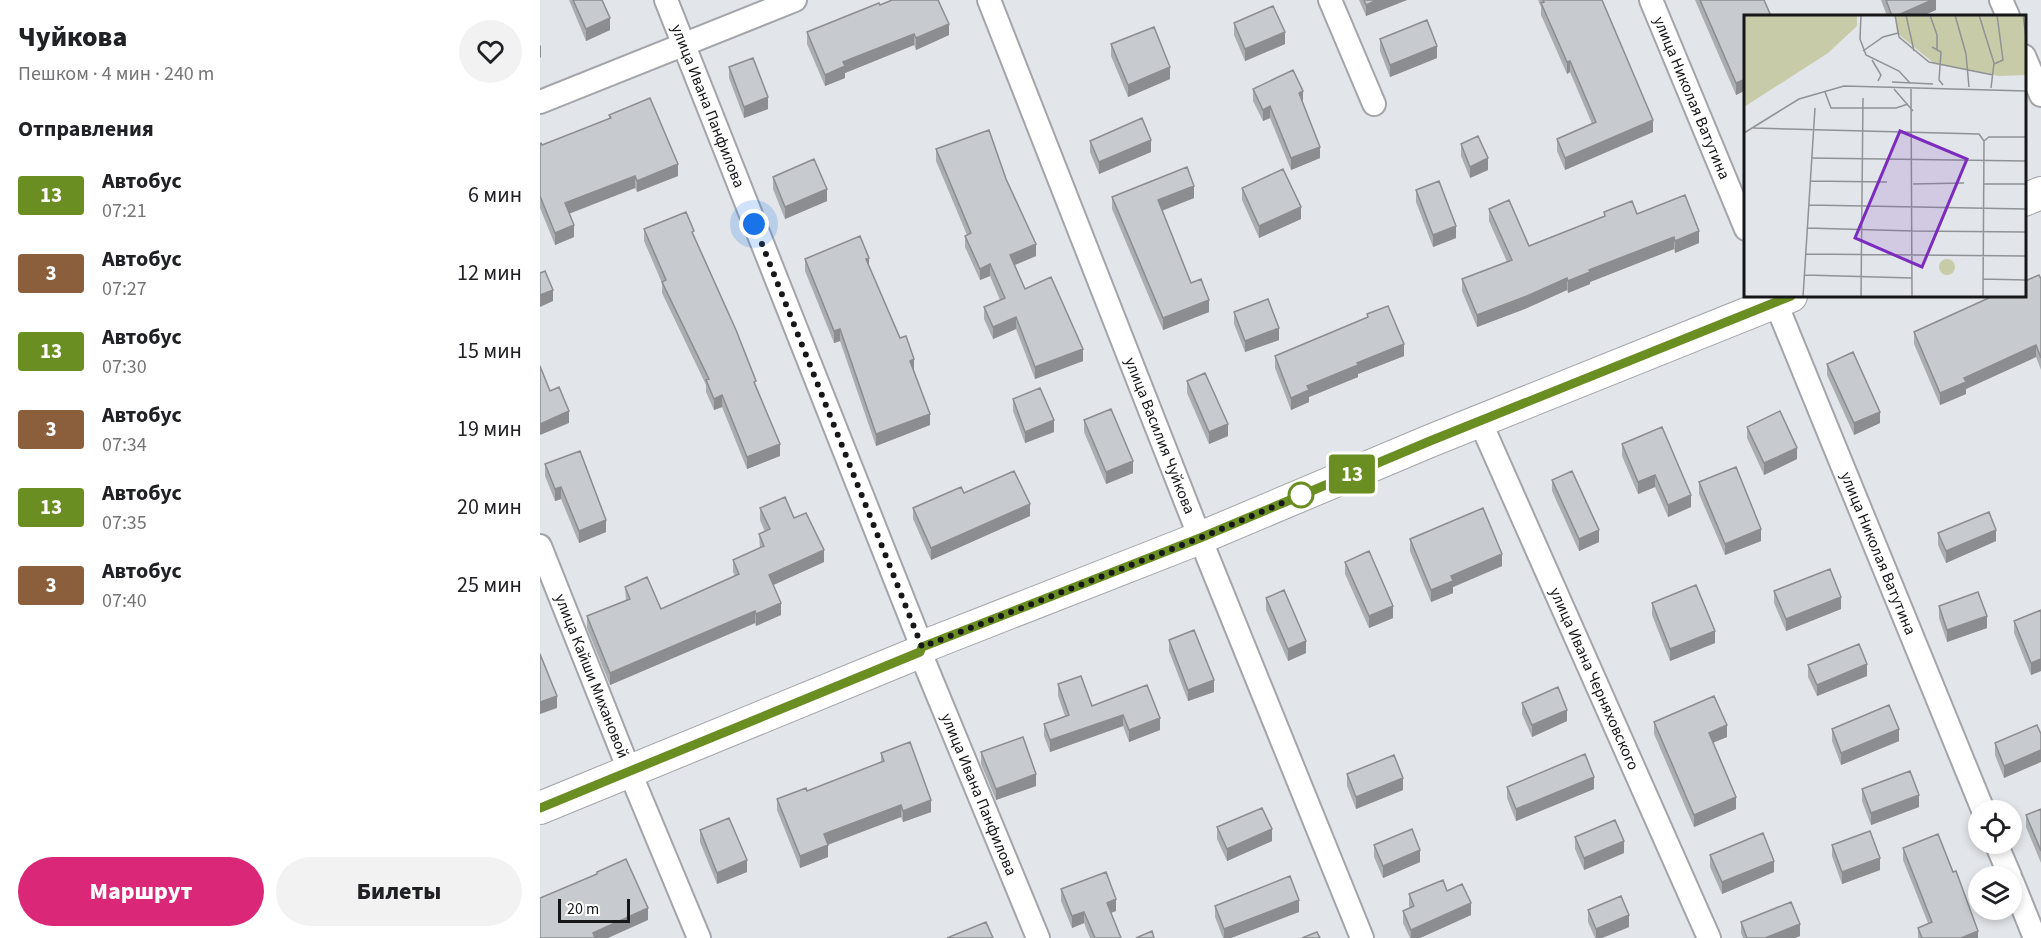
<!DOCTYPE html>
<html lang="ru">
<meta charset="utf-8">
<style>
:root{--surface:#fff;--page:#f2f2f2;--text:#202124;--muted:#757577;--accent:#db2777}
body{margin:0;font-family:"Source Sans 3",sans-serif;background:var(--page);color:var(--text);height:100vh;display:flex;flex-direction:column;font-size:22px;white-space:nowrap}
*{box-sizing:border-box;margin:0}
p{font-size:20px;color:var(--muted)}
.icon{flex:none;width:33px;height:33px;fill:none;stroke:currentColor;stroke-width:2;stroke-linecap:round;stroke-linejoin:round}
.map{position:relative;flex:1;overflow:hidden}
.panel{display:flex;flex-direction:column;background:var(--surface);width:540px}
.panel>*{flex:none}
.badge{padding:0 12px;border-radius:4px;font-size:21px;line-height:39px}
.tools{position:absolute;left:1428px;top:800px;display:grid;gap:12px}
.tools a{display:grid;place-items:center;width:54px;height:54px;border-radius:50%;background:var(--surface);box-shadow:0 3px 9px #0003;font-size:30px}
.scale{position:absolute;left:18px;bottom:15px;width:72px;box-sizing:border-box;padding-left:6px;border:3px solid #161719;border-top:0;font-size:16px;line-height:21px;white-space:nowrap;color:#161719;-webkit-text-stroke:4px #fff;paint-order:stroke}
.you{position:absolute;width:30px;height:30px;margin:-15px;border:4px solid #fff;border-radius:50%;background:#1a73e8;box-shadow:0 0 0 9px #1a73e833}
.map>.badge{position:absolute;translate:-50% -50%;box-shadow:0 0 0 3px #fff}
h2{padding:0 18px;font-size:22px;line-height:54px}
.round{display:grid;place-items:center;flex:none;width:63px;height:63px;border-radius:32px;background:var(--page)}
.summary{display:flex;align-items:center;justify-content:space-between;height:102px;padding:0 18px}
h1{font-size:28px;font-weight:800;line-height:45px}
.primary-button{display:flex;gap:12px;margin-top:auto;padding:12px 18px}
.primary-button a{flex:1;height:69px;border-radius:36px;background:var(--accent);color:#fff;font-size:24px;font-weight:800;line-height:69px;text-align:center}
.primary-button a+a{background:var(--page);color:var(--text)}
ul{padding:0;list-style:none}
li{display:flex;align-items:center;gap:18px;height:78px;padding:0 18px}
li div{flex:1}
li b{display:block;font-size:22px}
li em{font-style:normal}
li .badge{min-width:66px;font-weight:700;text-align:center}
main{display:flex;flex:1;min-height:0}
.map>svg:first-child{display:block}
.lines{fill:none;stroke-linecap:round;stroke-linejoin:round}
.street-casing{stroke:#a3a5aa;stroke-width:26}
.secondary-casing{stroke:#a3a5aa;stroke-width:34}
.street{stroke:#fff;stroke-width:22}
.secondary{stroke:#fff;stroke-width:32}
.wall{fill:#abaeb1}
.shaded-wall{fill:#8b8d90}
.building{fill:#c7cace;stroke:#8b8d90;stroke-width:1.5}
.line-casing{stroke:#fff;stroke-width:14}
.line{stroke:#6b8e23;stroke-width:9}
.walk{stroke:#161719;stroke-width:6;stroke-dasharray:0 10.8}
.stop-dot{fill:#fff;stroke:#6b8e23;stroke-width:3}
.labels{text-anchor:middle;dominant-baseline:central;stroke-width:4.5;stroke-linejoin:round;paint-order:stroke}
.street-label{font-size:16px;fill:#161719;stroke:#fff}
.inset-road{fill:none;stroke:#909396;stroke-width:1.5}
.view{fill:#7b2cbf;fill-opacity:0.15;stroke:#7b2cbf;stroke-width:3}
.inset-edge{fill:none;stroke:#161719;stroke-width:3}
</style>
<main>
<section class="panel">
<div class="summary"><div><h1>Чуйкова</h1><p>Пешком · 4 мин · 240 m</p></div><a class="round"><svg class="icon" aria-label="heart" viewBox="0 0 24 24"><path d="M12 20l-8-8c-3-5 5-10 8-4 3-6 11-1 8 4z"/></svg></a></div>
<h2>Отправления</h2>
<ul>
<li><span class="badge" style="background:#6b8e23;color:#fff">13</span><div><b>Автобус</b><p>07:21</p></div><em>6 мин</em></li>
<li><span class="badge" style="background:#8b5e3c;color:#fff">3</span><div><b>Автобус</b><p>07:27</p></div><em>12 мин</em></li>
<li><span class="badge" style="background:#6b8e23;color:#fff">13</span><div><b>Автобус</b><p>07:30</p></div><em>15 мин</em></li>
<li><span class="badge" style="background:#8b5e3c;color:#fff">3</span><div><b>Автобус</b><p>07:34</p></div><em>19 мин</em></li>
<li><span class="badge" style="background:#6b8e23;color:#fff">13</span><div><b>Автобус</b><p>07:35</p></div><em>20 мин</em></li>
<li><span class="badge" style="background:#8b5e3c;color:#fff">3</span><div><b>Автобус</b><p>07:40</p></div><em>25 мин</em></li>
</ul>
<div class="primary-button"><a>Маршрут</a><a>Билеты</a></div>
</section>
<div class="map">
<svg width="1501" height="938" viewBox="0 0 1501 938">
<rect width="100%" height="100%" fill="#e2e5e9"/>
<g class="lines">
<!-- street casing -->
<g class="street-casing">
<g id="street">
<path id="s1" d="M126,0L382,647"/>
<path id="s2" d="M449,0L660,538L822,938"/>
<path d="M790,0L834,104"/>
<path id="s3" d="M1111,0L1206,229"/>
<path d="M1461,0L1468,16"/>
<path d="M1484,56L1501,95"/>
<path d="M0,102L255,0"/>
<path id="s4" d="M1233,296L1443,810"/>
<path id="s5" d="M940,421L1169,938"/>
<path id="s6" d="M0,546L89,770L159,938"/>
<path id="s7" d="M380,652L498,938"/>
<path d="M1456,843L1470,876"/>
<path d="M1472,881L1495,938"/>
</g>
</g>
<!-- secondary casing -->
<g class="secondary-casing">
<path id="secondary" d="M1484,200L1501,193
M0,808L380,652L382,647L660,538L890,441L1251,296"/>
</g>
<!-- street -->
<use href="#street" class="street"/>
<!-- secondary -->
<use href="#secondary" class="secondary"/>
</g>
<!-- wall -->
<path class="wall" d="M29,0H62L70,30L46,41Z
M819,0H867L826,16Z
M998,0H1062L1113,132L1025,170L1017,151V139L1052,124L1030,72L1027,74L1001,15V7Z
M1155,0H1224L1206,16V90L1196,95Z
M1341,0H1396V10L1382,16H1347Z
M340,5L409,35L376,50L374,45L305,73V78L285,86L267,44V32Z
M694,23L745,44L705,61L694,35Z
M840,39L897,58L850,77L840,51Z
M571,44L630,79L588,97L571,56Z
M189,67L228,109L204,118L189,78Z
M713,89L780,158L751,170L730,118L723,121L713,101Z
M69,115L138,176L97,192L95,188L29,214L34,237L15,245L0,208V144L2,145L69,118Z
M550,141L611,152L559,174L550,152Z
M921,144L948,170L930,178L921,156Z
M396,149L466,179L496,256L475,265L485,289L543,361L495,379L476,329L453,339L444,319V307L460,300L450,276L440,280L425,247V236L427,235L396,161Z
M233,177L287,201L245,219L233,189Z
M702,188L761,219L719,238L702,200Z
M876,190L916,238L893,247L876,202Z
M572,197L654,198L622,211L651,283L669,312L623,330L572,209Z
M949,209L989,246L1064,216V212L1097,214L1159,243L1135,253L1134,249L1050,282V284L1028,293L1027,290L987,308L937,327L922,291V279L967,262L949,221Z
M104,229L154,236L216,386L240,456L207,469L182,407L174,410L166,392V385L122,293V283L104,241Z
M265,259L329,268L374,371L390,425L336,446L300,341L294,343L265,271Z
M1501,279V370L1496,357L1426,389V394L1400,405L1374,344V332Z
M694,312L739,340L705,352L694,324Z
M827,314L864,356L818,374V377L769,397V402L751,410L735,368V356L827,318Z
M1287,364L1340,423L1314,435L1287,375Z
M647,381L688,436L669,444L647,393Z
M473,399L514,432L485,443L473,411Z
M544,420L593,473L566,484L544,432Z
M1207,427L1257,459L1224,475L1207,438Z
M1082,444L1151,507L1128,517L1115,487L1098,494L1082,456Z
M5,464L66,532L39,543L21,499L15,501L5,476Z
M1012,480L1059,542L1039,551L1012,491Z
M1159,482L1221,541L1185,555L1159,494Z
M424,493L490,516L391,560L373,519V508Z
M220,508L254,518L284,562L233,585L241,615L216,626L215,623L70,685L47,628V616L86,600L85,587L121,609L195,576L193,572V560L220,548L219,534L225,532L220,520Z
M1398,533L1456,541L1406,563L1398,545Z
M870,539L962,566L913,587V593L891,602L870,551Z
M805,562L853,618L829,628L805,574Z
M1234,591L1301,609L1246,631L1234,603Z
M726,598L766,653L748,661L726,610Z
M1112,603L1175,643L1130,661L1112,615Z
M1399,606L1447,628L1407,642L1399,618Z
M1501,610V671L1491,675L1474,633V621Z
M629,640L674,692L648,701L629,651Z
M1268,665L1327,676L1277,696L1268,677Z
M518,684L552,706L607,685L620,730L589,742L583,726L510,752L504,736V724L525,716L518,696Z
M982,703L1027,721L992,737L982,714Z
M1114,722L1187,737L1173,743L1196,809L1154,827L1114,734Z
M1292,729L1359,741L1301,765L1292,741Z
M1501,734L1464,778L1455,755V743Z
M441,752L496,786L456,800L441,764Z
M341,753L391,812L363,822L361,817L288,845V857L260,868L237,810V799L267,791L341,762Z
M807,774L863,790L816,809L807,786Z
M967,787L1054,789L976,821L967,798Z
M1322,789L1379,807L1331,825L1322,801Z
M1501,809V863L1486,827V815Z
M677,827L732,841L687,861L677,839Z
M160,830L207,872L177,884L160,842Z
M1035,837L1084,853L1044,870L1035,849Z
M834,845L880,862L843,878L834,857Z
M1292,845L1340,870L1302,884L1292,856Z
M1363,848L1413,872L1438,938H1378V928L1388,923L1363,860Z
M1170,855L1234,872L1182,894L1170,867Z
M521,889L576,911L571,913L581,938H550L544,923L532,928L521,901Z
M907,891L931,915L880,938H870L863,923V911L870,908L869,906V894Z
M675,906L759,912L691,938H683L675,917Z
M1048,910L1089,927L1062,938H1055L1048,922Z
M1201,922L1260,936L1255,938H1203L1201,933Z"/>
<!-- shaded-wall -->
<path class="shaded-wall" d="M837,0H867L826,16V5Z
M1392,0H1396V10L1382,16H1356Z
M70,18V30L46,41V29Z
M409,24V35L376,50V38Z
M745,32V44L705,61V49Z
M374,34V45L305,73V78L285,86V75L303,62Z
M1,45V57L0,58V46Z
M897,46V58L850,77V65Z
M1030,61V72L1027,74V62Z
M630,67V79L588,97V85Z
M1206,79V90L1196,95V83Z
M763,91V102L759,93Z
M228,97V109L204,118V107Z
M730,106V118L723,121V110Z
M1113,120V132L1025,170V158Z
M611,140V152L559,174V162Z
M780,147V158L751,170V158Z
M948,158V170L930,178V167Z
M138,164V176L97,192V181Z
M95,176V188L25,215V203Z
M654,186V198L618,212V200Z
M287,189V201L245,219V207Z
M761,207V219L719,238V226Z
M34,225V237L15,245V233Z
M916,226V238L893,247V235Z
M1159,231V243L1135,253V241Z
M1134,237V249L1050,282V284L1028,293V281L1049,270Z
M496,244V256L470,267V255Z
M329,258V270L326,259Z
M450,264V276L440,280V269Z
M1027,278V290L987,308L937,327V315Z
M13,290V301L0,307V295Z
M669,300V312L623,330V318Z
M476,317V329L453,339V327Z
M739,328V340L705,352V341Z
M300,329V341L294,343V331Z
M864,344V356L818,374V377L769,397V402L751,410V398L767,386L817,363Z
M1496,345V357L1426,389V394L1400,405V393L1424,378Z
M543,349V361L495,379V367Z
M374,359V371L370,373V361Z
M182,395V407L174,410V399Z
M29,411V423L0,435V424Z
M1340,412V423L1314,435V423Z
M390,414V425L336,446V434Z
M514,420V432L485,443V432Z
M688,424V436L669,444V432Z
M240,444V456L207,469V457Z
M1257,448V459L1224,475V463Z
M593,461V473L566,484V472Z
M1115,475V487L1098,494V482Z
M21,487V499L15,501V489Z
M1151,495V507L1128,517V505Z
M490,504V516L391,560V548Z
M66,520V532L39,543V531Z
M1221,529V541L1185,555V544Z
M1059,530V542L1039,551V539Z
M1456,530V541L1406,563V551Z
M284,550V562L229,587V575Z
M962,554V566L913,587V593L891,602V590L911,576Z
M1301,597V609L1246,631V619Z
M241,603V615L216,626V614Z
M853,606V618L829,628V616Z
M215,611V623L70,685V673Z
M1447,616V628L1407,642V630Z
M1175,631V643L1130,661V649Z
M766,641V653L748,661V649Z
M1501,659V671L1491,675V663Z
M1327,664V676L1277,696V685Z
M674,680V692L648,701V690Z
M17,696V708L0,714V702Z
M1027,710V721L992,737V725Z
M583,715V726L510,752V740Z
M620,718V730L589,742V730Z
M1187,725V737L1169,744V733Z
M1359,729V741L1301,765V753Z
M1501,750V762L1464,778V766Z
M496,774V786L456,800V789Z
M1054,777V789L976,821V809Z
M863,778V790L816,809V797Z
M1379,795V807L1331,825V813Z
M1196,797V809L1154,827V815Z
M391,800V812L363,822V811Z
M361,805V817L284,846V834Z
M732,829V841L687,861V849Z
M1084,841V853L1044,870V858Z
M288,845V857L260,868V856Z
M880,850V862L843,878V866Z
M1340,858V870L1302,884V872Z
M207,860V872L177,884V873Z
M1234,861V872L1182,894V882Z
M576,899V911L567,914V903Z
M759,900V912L691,938H684V929Z
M931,903V915L880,938H871V930Z
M108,908V920L68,938H53V933Z
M544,912V923L532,928V916Z
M1089,915V927L1062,938H1056V929Z
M1260,924V936L1255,938H1225Z
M1438,931V938H1421Z"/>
<!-- building -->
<path class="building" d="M33,0H62L70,18L46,29Z
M352,0H398L409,24L376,38L374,34L303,62L305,66L285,75L267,32L339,3L340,5Z
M824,0H837L826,5Z
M1003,0H1062L1113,120L1025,158L1017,139L1056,122L1030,61L1027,62L1001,3L1004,2Z
M1160,0H1224L1231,16H1206V79L1196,83Z
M1346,0H1392L1356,16H1352Z
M733,6L745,32L705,49L694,23Z
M887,20L897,46L850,65L840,39Z
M614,27L630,67L588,85L571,44Z
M213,58L228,97L204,107L189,67Z
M753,70L763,91L759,93L780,147L751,158L730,106L723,110L713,89Z
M110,98L138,164L97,181L95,176L25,203L34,225L15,233L0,196V144L1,143L2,145L71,118L69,115Z
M602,118L611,140L559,162L550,141Z
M449,130L466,179L496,244L470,255L485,289L511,277L543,349L495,367L476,317L453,327L444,307L465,298L450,264L440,269L425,236L431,233L396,149Z
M938,136L948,158L930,167L921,144Z
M274,159L287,189L245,207L233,177Z
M647,167L654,186L618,200L651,283L661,279L669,300L623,318L572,197Z
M743,169L761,207L719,226L702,188Z
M899,181L916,226L893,235L876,190Z
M1145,195L1159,231L1135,241L1134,237L1049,270L1050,272L1028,281L1027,278L987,296L937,315L922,279L972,260L949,209L969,200L989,246L1065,216L1064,212L1092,201L1097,214Z
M146,212L154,231L152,232L196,330L216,381L214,382L240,444L207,457L182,395L174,399L166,380L169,379L122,282L126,280L104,229Z
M320,236L329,258L326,259L360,338L366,336L374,359L370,361L390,414L336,434L300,329L294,331L265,259Z
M5,271L13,290L0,295V273Z
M1499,275L1501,279V358L1496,345L1424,378L1426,382L1400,393L1374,332L1453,296H1485V281Z
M728,299L739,328L705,341L694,312Z
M848,306L864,344L817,363L818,365L767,386L769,390L751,398L735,356L828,317L827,314Z
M1313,352L1340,412L1314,423L1287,364Z
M0,366L10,391L19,387L29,411L0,424Z
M665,373L688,424L669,432L647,381Z
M500,388L514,420L485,432L473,399Z
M571,409L593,461L566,472L544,420Z
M1240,411L1257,448L1224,463L1207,427Z
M1122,427L1151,495L1128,505L1115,475L1098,482L1082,444Z
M40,451L66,520L39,531L21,487L15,489L5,464Z
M1196,467L1221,529L1185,544L1159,482Z
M474,471L490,504L391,548L373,508L421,487L424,493Z
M1032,471L1059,530L1039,539L1012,480Z
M245,497L254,518L266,513L284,550L229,575L241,603L216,614L215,611L70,673L47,616L90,599L85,587L107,577L121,609L199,574L193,560L224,546L219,534L230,529L220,508Z
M943,508L962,554L911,576L913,581L891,590L870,539Z
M1449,512L1456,530L1406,551L1398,533Z
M829,551L853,606L829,616L805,562Z
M1290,569L1301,597L1246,619L1234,591Z
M1156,585L1175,631L1130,649L1112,603Z
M744,590L766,641L748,649L726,598Z
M1438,592L1447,616L1407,630L1399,606Z
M1501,610V659L1491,663L1474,621Z
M654,630L674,680L648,690L629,640Z
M1319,644L1327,664L1277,685L1268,665Z
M0,654L17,696L0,702Z
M541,676L552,706L607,685L620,718L589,730L583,715L510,740L504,724L529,715L518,684Z
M1018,687L1027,710L992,725L982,703Z
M1174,696L1187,725L1169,733L1196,797L1154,815L1114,722Z
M1349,705L1359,729L1301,753L1292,729Z
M1497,725L1501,734V750L1464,766L1455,743Z
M483,737L496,774L456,789L441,752Z
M370,742L391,800L363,811L361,805L284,834L288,845L260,856L237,799L266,788L267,791L344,761L341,753Z
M1045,754L1054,777L976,809L967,787Z
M854,755L863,778L816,797L807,774Z
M1370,771L1379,795L1331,813L1322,789Z
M722,808L732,829L687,849L677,827Z
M1501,809V851L1486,815Z
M189,818L207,860L177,873L160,830Z
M1075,820L1084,841L1044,858L1035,837Z
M872,829L880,850L843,866L834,845Z
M1330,831L1340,858L1302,872L1292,845Z
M1223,833L1234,861L1182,882L1170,855Z
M1398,834L1413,872L1416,871L1438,931L1421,938H1382L1378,928L1392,922L1363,848Z
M86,859L108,908L53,933L55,938H0V898L57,874V872Z
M566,872L576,899L567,903L581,938H555L544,912L532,916L521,889Z
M750,876L759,900L684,929L675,906Z
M903,880L907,891L922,884L931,903L871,930L863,911L874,906L869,894Z
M1081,896L1089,915L1056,929L1048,910Z
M1251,902L1260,924L1225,938H1207L1201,922Z
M446,922L453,938H407Z
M612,931L614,938H596Z
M777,932L780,938H762Z"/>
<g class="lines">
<!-- line casing -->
<g class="line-casing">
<path id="line" d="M0,808L380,652L382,647L660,538L890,441L1251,296"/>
</g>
<!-- line -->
<use href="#line" class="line"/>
<!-- walk -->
<path class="walk" d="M214,224L382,647L660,538L766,493L761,495"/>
</g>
<!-- markers -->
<circle class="stop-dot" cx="761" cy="495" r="12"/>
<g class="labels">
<!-- street labels -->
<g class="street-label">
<text stroke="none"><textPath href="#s3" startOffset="106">улица Николая Ватутина</textPath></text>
<text stroke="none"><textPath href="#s1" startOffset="114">улица Ивана Панфилова</textPath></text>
<text stroke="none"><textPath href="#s2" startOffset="468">улица Василия Чуйкова</textPath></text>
<text stroke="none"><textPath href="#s4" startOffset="278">улица Николая Ватутина</textPath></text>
<text stroke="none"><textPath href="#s6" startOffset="140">улица Кайши Михановой</textPath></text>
<text stroke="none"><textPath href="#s5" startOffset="282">улица Ивана Черняховского</textPath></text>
<text stroke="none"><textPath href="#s7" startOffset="154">улица Ивана Панфилова</textPath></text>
</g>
</g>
<!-- overview -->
<g transform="translate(1204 15)">
<rect width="282" height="282" fill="#e2e5e9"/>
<path d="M0,0H113V11L84,38L0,92ZM151,0H282V60L255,61L191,49L153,18ZM195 252a8 8 0 1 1 16 0a8 8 0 1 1-16 0Z" fill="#c7cba7"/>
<path class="inset-road" d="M117,0L116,24L122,40L155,56L166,68M151,0L155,22L185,47L249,60M162,0L170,36M186,0L193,20V34M211,0L222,39L225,72M235,0L250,48L247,73M279,0L282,22M188,32L197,37L195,65L199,70M119,36L139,22L154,18M128,45L137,60L134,66M250,49L259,45L253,0M148,67L189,69M150,74L169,96M167,74L168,282M81,77L87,93H152L164,89M9,113L235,119L240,126M0,118L55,84L100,71L282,76M240,126L245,122H282M67,143L282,146M66,166L143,167M169,169L220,168M240,169H282M65,190L282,194M63,213L169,216M169,216L282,217M62,239L282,241M61,260L168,263M239,264L282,265M59,282L71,93M117,282L119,83M239,282L240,126"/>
<path class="view" d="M156,116L223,144L178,252L111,223Z"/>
<rect width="282" height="282" class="inset-edge"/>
</g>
</svg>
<div class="tools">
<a><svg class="icon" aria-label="locate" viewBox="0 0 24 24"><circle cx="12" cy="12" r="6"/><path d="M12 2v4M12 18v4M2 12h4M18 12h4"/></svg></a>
<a><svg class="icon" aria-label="layers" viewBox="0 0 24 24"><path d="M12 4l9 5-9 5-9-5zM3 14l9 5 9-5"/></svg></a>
</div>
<div class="scale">20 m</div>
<div class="you" style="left:214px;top:224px"></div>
<b class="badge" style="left:812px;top:474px;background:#6b8e23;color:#fff">13</b>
</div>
</main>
